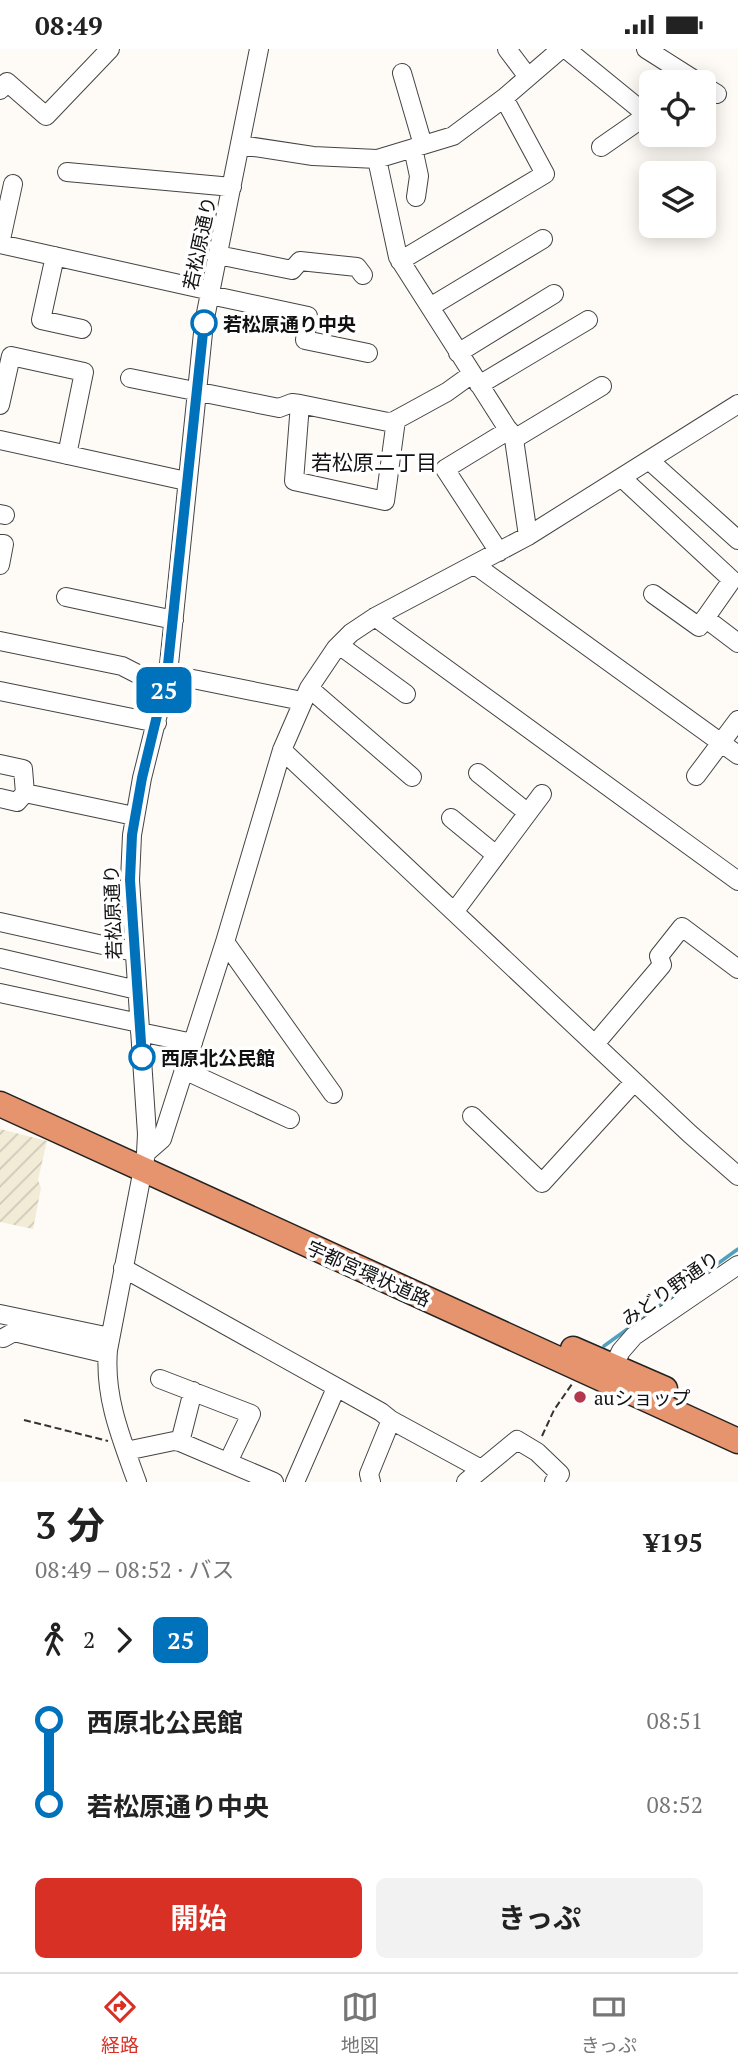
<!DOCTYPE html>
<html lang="ja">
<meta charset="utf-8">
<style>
:root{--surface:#fff;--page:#f2f2f2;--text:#222;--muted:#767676;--line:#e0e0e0;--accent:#d93025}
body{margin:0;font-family:"PT Serif","Noto Sans JP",serif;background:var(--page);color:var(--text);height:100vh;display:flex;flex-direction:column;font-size:26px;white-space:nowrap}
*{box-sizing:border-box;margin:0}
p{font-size:23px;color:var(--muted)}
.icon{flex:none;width:38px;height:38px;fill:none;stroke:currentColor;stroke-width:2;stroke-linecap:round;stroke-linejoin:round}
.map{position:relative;height:1433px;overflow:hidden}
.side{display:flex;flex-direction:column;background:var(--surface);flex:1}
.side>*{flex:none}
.badge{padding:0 14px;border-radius:10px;font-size:24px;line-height:46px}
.buttons{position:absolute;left:639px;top:21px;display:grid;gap:14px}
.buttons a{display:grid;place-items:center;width:77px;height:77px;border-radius:10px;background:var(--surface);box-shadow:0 4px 18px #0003;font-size:35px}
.map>.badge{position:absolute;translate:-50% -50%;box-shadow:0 0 0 4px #fff}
.legs{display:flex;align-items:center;gap:10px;height:77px;padding:0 35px;font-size:23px}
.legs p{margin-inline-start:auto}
.overview{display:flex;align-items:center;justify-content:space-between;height:119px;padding:0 35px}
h1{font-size:38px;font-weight:700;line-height:52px}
.button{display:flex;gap:14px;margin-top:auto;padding:14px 35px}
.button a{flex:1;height:80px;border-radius:10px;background:var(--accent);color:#fff;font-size:28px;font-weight:700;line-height:80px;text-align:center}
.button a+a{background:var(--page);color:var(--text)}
ul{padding:0 35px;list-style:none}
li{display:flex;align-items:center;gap:24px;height:84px;font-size:26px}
li i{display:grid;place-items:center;width:10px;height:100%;margin:0 9px;background:currentColor}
li i::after{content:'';width:18px;height:18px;margin:-9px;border:5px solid;border-radius:50%;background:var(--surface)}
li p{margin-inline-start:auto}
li:first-child i{background:linear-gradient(#0000 50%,currentColor 0)}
li:last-child i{background:linear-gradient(currentColor 50%,#0000 0)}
.status{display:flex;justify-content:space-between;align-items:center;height:49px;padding:0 35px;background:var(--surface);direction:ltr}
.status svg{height:19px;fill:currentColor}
.dock{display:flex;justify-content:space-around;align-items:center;height:98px;border-top:2px solid var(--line);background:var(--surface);font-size:19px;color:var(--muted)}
.dock a{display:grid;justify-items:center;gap:4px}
.dock .active{color:var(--accent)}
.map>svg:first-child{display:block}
.farmland{fill:url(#farmland-furrows)}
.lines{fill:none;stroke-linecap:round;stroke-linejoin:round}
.stream{stroke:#4ea1bf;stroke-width:3.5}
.minor-casing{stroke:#444;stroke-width:20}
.highway-casing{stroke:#222;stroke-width:27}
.path{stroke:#333;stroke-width:2;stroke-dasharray:7 3.5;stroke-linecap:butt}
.minor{stroke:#fff;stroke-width:18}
.highway{stroke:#e5946d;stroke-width:24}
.line-1-casing{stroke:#fff;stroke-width:16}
.line-1{stroke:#0072bc;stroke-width:10}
.stop-1-dot{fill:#fff;stroke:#0072bc;stroke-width:3.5}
.poi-dot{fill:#b3374d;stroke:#fff;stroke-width:2.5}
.labels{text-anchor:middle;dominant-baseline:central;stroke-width:7;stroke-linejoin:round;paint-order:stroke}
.street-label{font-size:19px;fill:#111;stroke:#fff}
.stop-label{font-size:19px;font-weight:bold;fill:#111;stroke:#fff;text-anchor:start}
.poi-label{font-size:19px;fill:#111;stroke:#fff;text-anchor:start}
.neighbourhood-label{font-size:21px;fill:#111;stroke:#fff}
</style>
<div class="status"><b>08:49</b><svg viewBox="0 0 49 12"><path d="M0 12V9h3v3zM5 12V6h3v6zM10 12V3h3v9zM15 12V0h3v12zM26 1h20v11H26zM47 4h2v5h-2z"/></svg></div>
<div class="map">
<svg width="738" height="1433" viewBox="0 0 738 1433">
<defs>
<pattern id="farmland-furrows" width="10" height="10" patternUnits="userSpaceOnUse" patternTransform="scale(1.75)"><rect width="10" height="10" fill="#f2ecd7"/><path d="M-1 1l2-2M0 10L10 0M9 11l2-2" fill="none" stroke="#cec9b8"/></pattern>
</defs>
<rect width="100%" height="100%" fill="#fefbf6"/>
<!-- farmland -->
<path class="farmland" d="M0,1080L47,1092L38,1131L41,1139L33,1180L0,1173Z"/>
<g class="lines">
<!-- stream -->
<path class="stream" d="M604,1297L738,1200"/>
<!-- minor casing -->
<g class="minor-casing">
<path id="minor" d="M507,0L528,28
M566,0L647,66L601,98
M646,0L698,33
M402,24L423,96
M704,37L717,45
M0,41L7,33L46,67L110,0
M241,96L313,107L377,110L453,87L504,49L561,0
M413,99L419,127L416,148
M377,110L398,208L514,390L528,487
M67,123L232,138
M0,195L211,242
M0,195L13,135
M218,206L292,221L300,212L357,218L363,226
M55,207L41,271L82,280
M400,212L545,125L504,49
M210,246L308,267L305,291L368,304
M430,258L543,190
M458,304L554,245
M130,329L279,359L292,354L300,355L388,373L394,372L447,343L472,325
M479,336L588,271
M300,355L294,432L385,452L396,371
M0,356L11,307L84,323L67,406
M514,390L602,337
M0,391L186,432
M650,412L738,491
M622,429L732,531L699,578L653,545
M0,465L5,466
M0,495H4L0,516
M499,503L445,420L509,381
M475,516L738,706
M66,548L174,571
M375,568L738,832
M705,569L738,594
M0,592L122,617L165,639
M339,596L406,645
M168,625L302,652
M309,639L412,728
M0,642L157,674
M282,701L690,1085L738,1127
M0,715L23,720L25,744L17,753L0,749
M478,724L528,764
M696,727L738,671
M25,744L134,767
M451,769L496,806
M454,863L542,745
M0,873L134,903
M225,893L333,1045
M0,909L137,941
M0,944L139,974
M140,983L193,994
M595,995L662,916L659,907L682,878L738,920
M184,1021L290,1070
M472,1067L542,1134L634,1033
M146,1104L162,1090L225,893L282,701L309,639L336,599L351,584L375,568L528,487L738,355
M123,1219L381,1363L391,1371L481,1420
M0,1265L110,1288
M3,1289L14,1283L107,1305
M609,1326L621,1302L634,1287L738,1216
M160,1330L251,1365L228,1413
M180,1393L193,1342
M126,1402L174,1392L180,1393L274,1433
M137,1433C121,1389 104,1348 108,1301L146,1104L147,1085L130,831L132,786L142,729L168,625L204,274L259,0
M295,1433L336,1339
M371,1433L369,1425L391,1371
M466,1433L517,1391L537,1403L560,1425L554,1433"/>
</g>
<!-- highway casing -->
<g class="highway-casing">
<path id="highway" d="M0,1055L738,1392
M573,1300L665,1340"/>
</g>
<!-- path -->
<path class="path" d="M24,1371L108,1392
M542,1387L554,1361L572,1335"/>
<!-- minor -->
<use href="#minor" class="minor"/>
<!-- highway -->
<use href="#highway" class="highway"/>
</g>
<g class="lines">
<!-- line-1 casing -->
<g class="line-1-casing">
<path id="line-1" d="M142,1008L130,831L132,786L142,729L167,625L204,274"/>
</g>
<!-- line-1 -->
<use href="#line-1" class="line-1"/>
</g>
<!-- markers -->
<g class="stop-1-dot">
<circle cx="204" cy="274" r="12"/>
<circle cx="142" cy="1008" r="12"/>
</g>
<circle class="poi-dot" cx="580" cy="1348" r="7"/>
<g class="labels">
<!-- street labels -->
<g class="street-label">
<text transform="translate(199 194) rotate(-78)">若松原通り</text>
<text transform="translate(112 863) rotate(-92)">若松原通り</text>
<text transform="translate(369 1224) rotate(24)">宇都宮環状道路</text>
<text transform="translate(670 1239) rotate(-35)">みどり野通り</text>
</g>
<!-- stop labels -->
<g class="stop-label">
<text x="223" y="274">若松原通り中央</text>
<text x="161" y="1008">西原北公民館</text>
</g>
<!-- poi labels -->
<g class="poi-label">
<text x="594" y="1348">auショップ</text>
</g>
<!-- neighbourhood labels -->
<g class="neighbourhood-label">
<text x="374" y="413">若松原二丁目</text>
</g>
</g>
</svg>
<div class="buttons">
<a><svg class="icon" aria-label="locate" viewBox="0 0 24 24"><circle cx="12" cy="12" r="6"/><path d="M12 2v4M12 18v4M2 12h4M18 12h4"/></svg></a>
<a><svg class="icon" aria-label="layers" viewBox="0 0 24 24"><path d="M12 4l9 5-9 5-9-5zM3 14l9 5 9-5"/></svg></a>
</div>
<b class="badge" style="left:164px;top:641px;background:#0072bc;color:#fff">25</b>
</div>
<section class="side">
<div class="overview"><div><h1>3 分</h1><p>08:49 – 08:52 · バス</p></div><b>¥195</b></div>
<div class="legs"><svg class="icon" aria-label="walk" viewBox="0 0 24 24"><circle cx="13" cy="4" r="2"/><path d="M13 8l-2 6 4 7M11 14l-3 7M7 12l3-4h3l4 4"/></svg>2<svg class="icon" aria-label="forward" viewBox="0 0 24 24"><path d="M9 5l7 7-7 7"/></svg><b class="badge" style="background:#0072bc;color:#fff">25</b></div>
<ul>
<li><i style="color:#0072bc"></i><b>西原北公民館</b><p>08:51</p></li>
<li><i style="color:#0072bc"></i><b>若松原通り中央</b><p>08:52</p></li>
</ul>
<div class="button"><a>開始</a><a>きっぷ</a></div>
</section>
<nav class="dock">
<a class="active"><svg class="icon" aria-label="directions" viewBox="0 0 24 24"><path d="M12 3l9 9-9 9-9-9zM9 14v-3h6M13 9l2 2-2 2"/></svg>経路</a>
<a><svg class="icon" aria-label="map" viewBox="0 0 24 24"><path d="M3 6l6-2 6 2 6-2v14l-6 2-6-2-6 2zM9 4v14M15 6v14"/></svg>地図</a>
<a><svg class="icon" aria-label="tickets" viewBox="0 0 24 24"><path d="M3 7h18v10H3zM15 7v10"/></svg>きっぷ</a>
</nav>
